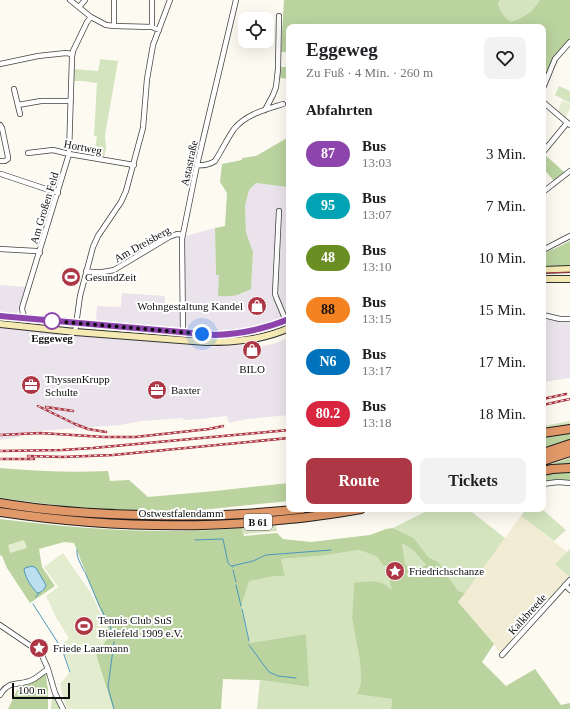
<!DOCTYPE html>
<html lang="de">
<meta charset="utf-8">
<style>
:root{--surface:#fff;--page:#f2f2f2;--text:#202124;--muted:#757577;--accent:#ad3744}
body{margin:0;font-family:Georgia,serif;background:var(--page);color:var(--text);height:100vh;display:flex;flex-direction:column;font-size:15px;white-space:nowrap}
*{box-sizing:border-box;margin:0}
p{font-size:13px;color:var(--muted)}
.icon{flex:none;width:22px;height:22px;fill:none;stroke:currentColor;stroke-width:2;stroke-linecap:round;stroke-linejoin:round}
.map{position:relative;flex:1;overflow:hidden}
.sheet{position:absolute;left:286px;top:24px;width:260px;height:488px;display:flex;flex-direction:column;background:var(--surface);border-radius:8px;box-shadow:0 4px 16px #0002}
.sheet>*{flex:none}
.badge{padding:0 8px;border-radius:13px;font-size:14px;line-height:26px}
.tools{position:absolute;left:238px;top:12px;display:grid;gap:8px}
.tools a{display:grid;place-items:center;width:36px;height:36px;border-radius:8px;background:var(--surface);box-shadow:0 4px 16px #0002;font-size:20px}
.scale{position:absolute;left:12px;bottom:10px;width:58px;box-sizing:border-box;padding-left:4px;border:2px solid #0e0e0e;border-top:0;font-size:11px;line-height:14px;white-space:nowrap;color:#0e0e0e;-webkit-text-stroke:3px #fff;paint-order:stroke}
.you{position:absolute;width:20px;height:20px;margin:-10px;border:3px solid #fff;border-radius:50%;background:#1a73e8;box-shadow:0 0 0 6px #1a73e833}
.map>.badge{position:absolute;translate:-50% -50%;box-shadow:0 0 0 2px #fff}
h2{padding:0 20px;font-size:15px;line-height:36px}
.round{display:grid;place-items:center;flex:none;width:42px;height:42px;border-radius:8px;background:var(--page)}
.headline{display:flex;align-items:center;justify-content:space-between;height:68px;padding:0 20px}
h1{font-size:19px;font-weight:700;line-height:30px}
.button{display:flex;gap:8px;margin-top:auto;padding:8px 20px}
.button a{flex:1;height:46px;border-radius:8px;background:var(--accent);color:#fff;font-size:16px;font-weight:700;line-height:46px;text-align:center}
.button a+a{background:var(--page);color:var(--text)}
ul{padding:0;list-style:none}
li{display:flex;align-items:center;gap:12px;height:52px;padding:0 20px}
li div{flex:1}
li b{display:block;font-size:15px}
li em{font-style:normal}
li .badge{min-width:44px;font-weight:700;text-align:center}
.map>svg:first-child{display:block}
.industrial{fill:#eae3eb}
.farmland{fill:#f1ecd3}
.green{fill:#d4e4be}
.forest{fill:#bad39f;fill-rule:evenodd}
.pitch{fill:#e4eccf}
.water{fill:#bbdfef;stroke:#4b97bd}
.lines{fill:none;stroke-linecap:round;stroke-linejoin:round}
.stream{stroke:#4b97bd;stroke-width:1}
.street-casing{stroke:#414141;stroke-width:6}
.secondary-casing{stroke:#303030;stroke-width:8}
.highway-casing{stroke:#1f1f1f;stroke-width:10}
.street{stroke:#fff;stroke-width:4.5}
.secondary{stroke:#f5e9b4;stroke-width:6}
.highway{stroke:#e29969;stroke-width:8}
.tram{stroke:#ad3744;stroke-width:1}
.rail-casing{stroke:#ad3744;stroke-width:2.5}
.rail{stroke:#fff;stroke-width:1;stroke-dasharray:3;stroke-linecap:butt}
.line-casing{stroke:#fff;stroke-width:9}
.line{stroke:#8e44ad;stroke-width:6}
.walk{stroke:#0e0e0e;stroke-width:4;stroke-dasharray:0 7.2}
.stop-dot{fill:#fff;stroke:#8e44ad;stroke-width:2}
.labels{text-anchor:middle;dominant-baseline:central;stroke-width:4;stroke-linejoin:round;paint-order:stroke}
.shield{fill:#fff;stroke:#565656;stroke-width:1}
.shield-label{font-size:10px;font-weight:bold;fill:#0e0e0e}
.street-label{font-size:11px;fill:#0e0e0e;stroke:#fff}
.poi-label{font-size:11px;fill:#0e0e0e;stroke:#fff;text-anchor:start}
.stop-label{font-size:11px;font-weight:bold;fill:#0e0e0e;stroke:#fff}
</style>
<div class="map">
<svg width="570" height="709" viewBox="0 0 570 709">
<rect width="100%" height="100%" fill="#fdfaf1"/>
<!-- industrial -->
<path class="industrial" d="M256,183L287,187L289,191V313L272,322L254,327L242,329L230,330H210L190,329L186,325L184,240L186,236L215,228L216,275L219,274L242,294L251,289L253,252L246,232L245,206L249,190Z
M0,285L26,287L18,312L17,314L0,312Z
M122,293L165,296V311L180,310V326L178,328L96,321L97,306L121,307Z
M543,318L570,322V378L543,382Z
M0,327L67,335L214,347L218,346L244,345L245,347H259L276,343L289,338V415L247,419L229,423L227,416L199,419L183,420V418L141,421L120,425L27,432L22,434L19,437L0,440Z"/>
<!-- farmland -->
<path class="farmland" d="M521,516L567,552L555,564L570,578L502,654L458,602Z"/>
<!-- green -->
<path class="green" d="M500,0H540C532,12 525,17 511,22C504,17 501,12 498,4Z
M100,59L118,61L105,135L106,148L104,158L94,156L97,136H94L97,83L82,81H73L74,69L98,71L100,61Z
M559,86L570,91V103L555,95Z
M570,421V424L543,429V426Z
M431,509H468L505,538L465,593L458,591L440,564L437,561L429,558L414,538L393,528Z
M526,509H542L566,530L554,541L521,516Z
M276,526L277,531L244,534L242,528Z
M402,543L413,550L426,565L418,568L411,569L405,564Z
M570,549V578L555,564Z
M359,550L376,556L383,565L386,566L393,591L354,583L352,619L360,661L361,682L357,693L392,699L391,709H257L260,680L308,687L306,634L249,643L241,607L249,580L275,576H285L281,559L320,556Z
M52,696H54L61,709H51Z"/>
<!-- forest -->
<path class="forest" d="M284,0H500L498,4C501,12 504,17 511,22C525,17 532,12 540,0H570V39L555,55L543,82V27H289V52H281Z
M281,67H289V79L280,78Z
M289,135V191L287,187L256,183L249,190L245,206L246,232L253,252L251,289C237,296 232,297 218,296L219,275H216L215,228L225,226L227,193L220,182L222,164L242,160V158L256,156L287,138Z
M543,153L564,172L554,181L543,168Z
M570,241V266L543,267V253L554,249Z
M570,432V439L543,448V436Z
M570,458V466L543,468V467Z
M0,468C36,471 72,473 108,471L110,481L129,480L148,497L215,491L289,483V501L191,511H155L123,510L71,507L0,498Z
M570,472V481H543V475L553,473Z
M0,519C80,529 161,535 242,528L244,536L277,533L283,539L311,542L370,535L386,529L393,528L414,538L429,558L437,561L440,564L458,591L465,593L458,602L494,644L482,662L506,686L535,669L561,705L570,703V709H391L392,699L357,694L361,682L360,661L352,619L354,583C363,582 375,580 384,584C387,586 390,589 392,590L386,566L383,565L376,556L359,550L320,556L281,559L285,576H275L249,581L241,607L249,643L306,634L309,687L260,680L223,679L221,709H113L96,655L110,634L74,543L64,542L39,549L42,567L55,586L30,603L7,568L2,556L0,555ZM402,543L413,550L426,565L418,568L411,569L405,564Z
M45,674L46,675L47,684L48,689V709H8L19,686L32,683Z"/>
<!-- pitch -->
<path class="pitch" d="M562,100L570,104V108L566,117L558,111Z
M24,540L27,548L10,553L8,545Z
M63,553L91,593L110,634L96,655L113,709H67L61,689V687L60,684L71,671L61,645L69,638L57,619L46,596L58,587L44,567Z"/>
<!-- water -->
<path class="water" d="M32,566L36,568L46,585C45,589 41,593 37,593C31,586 26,579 24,570L25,568Z"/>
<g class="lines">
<!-- stream -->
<path class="stream" d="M195,540L223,539L228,563L230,565L233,567
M77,550C76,557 81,564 84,571
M232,566L253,561L266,555L331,550
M233,570L236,582
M85,572L99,605L109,624L125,623
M236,585L241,606
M36,597L39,593
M33,604L60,646
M242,609L249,641
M110,625L114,639
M249,645L269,672L278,676L296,678
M62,649L70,672
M114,709L108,687L114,642"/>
<!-- street casing -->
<g class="street-casing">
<path id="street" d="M70,0L91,17L106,25L114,26L152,27L159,30
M152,0V27
M79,7L85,0
M114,26V0
M0,64L38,56L66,53L72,54
M543,88L555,59L570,42
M14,89L20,114
M543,102L570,125
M18,105L41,101H71
M265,110L273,95L276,87L278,69L279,16
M0,125L2,128L8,157V159L5,161H0
M544,151L567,123
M28,153L53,150L69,154L134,165
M197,165C203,166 211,164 215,161C222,150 227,139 234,129C246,114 267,109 283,104
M1,174L58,193
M543,192L570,171
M279,211L275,294L276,297L289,328
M0,249L36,251L40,253
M543,250L570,236
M86,271C95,274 105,272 114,270L169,237L177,234L183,235
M543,315L560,319H570
M27,318L23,314L22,308L69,154L72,57L73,51L87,22L91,17
M75,332L80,296L93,247L98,236L121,202L126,191L143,128L147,79L153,45L170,0
M183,332L182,239L197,165L236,0
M543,484L558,482L570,483
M565,585L570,590
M0,625L41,653L48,669L55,693L63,709
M502,655L570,580
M0,695C10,678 20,687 34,679C39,676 43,672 48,669"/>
</g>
<!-- secondary casing -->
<g class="secondary-casing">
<path id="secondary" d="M543,270L570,269
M543,279H570
M0,316L215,335C241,334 265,329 289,319
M0,324L75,332L206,342C234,342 263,340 289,328"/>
</g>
<!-- highway casing -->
<g class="highway-casing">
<path id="highway" d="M543,433L570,429
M543,453L570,444
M543,461L570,452
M543,471L552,469L570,468
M0,503C47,511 95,514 143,515C196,517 249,515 302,509
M0,512C95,526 193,530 289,519C313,517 337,513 361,509"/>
</g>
<!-- street -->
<use href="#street" class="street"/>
<!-- secondary -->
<use href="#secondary" class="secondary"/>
<!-- highway -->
<use href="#highway" class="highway"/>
<!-- tram -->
<path class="tram" d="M543,273L570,272
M0,319C44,322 89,327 133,331C169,334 206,341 242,336C258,333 274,328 289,323"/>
<!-- rail casing -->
<g class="rail-casing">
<path id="rail" d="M543,399L566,394
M543,405L570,399
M38,406L75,424L88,429L106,432
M46,407L73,411
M0,435L40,433L105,437H135L209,429L223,426
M0,451L62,450L93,448L289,430
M28,456L62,457L113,455L289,438
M0,459H34"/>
</g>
<!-- rail -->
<use href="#rail" class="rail"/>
</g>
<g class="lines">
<!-- line casing -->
<g class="line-casing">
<path id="line" d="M0,316L215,335C241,334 265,329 289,319"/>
</g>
<!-- line -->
<use href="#line" class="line"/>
<!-- walk -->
<path class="walk" d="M52,321L202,334"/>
</g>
<!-- icons -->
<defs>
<g id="stadium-disc" transform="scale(1)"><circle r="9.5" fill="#ad3744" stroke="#fff"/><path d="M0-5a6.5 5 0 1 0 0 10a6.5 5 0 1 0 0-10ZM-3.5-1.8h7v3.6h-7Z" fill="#fff"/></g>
<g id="shop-disc" transform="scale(1)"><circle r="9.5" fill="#ad3744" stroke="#fff"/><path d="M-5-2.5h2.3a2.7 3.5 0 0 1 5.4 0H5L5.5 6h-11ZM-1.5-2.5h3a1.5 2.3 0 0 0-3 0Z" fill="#fff"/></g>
<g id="office-disc" transform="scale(1)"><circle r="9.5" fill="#ad3744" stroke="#fff"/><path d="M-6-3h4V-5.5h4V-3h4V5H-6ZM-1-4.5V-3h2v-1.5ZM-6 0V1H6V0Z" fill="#fff"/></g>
<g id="sight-disc" transform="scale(1)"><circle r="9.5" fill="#ad3744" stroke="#fff"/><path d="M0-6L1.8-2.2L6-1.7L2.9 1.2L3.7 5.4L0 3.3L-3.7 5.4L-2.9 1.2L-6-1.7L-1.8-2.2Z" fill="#fff"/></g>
</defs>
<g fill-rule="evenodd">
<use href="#stadium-disc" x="71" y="277"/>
<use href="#shop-disc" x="257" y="306"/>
<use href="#shop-disc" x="252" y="350"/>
<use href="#office-disc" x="31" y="385"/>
<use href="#office-disc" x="157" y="390"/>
<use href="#sight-disc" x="395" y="571"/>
<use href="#stadium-disc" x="84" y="626"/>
<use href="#sight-disc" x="39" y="648"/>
</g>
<!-- markers -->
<circle class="stop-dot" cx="52" cy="321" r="8"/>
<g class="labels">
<!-- shield labels -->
<rect class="shield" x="244" y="514" width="28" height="16" rx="3"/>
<g class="shield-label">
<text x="258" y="522">B 61</text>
</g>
<!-- street labels -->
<g class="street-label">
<text transform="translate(83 147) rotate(11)">Hortweg</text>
<text transform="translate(189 163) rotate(-78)">Astastraße</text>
<text transform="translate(44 208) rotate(-73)">Am Großen Feld</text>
<text transform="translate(142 244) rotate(-29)">Am Dreisberg</text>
<text x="181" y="513">Ostwestfalendamm</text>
<text transform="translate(527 614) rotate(-48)">Kalkbreede</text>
</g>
<!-- poi labels -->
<g class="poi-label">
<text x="85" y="277">GesundZeit</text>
<text x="243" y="306" text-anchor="end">Wohngestaltung Kandel</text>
<text x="252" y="369" text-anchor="middle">BILO</text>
<text x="45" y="379">ThyssenKrupp<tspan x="45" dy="13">Schulte</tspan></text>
<text x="171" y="390">Baxter</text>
<text x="409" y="571">Friedrichschanze</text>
<text x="98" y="620">Tennis Club SuS<tspan x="98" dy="13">Bielefeld 1909 e.V.</tspan></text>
<text x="53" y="648">Friede Laarmann</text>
</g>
<!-- stop labels -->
<g class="stop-label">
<text x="52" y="338">Eggeweg</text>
</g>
</g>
</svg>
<div class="tools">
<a><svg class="icon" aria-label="locate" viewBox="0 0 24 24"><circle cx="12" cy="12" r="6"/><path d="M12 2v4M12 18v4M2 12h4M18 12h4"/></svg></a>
</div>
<div class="scale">100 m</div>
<div class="you" style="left:202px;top:334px"></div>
<section class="sheet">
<div class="headline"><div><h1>Eggeweg</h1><p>Zu Fuß · 4 Min. · 260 m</p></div><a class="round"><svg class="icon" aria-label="heart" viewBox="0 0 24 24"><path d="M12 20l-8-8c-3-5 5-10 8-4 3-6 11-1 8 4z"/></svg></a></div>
<h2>Abfahrten</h2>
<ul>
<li><span class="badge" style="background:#8e44ad;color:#fff">87</span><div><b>Bus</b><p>13:03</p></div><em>3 Min.</em></li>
<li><span class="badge" style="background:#00a3b4;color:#fff">95</span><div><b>Bus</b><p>13:07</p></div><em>7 Min.</em></li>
<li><span class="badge" style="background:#6b8e23;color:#fff">48</span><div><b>Bus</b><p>13:10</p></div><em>10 Min.</em></li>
<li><span class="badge" style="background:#f58220;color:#111">88</span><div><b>Bus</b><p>13:15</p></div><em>15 Min.</em></li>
<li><span class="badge" style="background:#0072bc;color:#fff">N6</span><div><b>Bus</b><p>13:17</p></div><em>17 Min.</em></li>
<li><span class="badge" style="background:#d7263d;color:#fff">80.2</span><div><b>Bus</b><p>13:18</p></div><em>18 Min.</em></li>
</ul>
<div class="button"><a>Route</a><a>Tickets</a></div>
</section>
</div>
